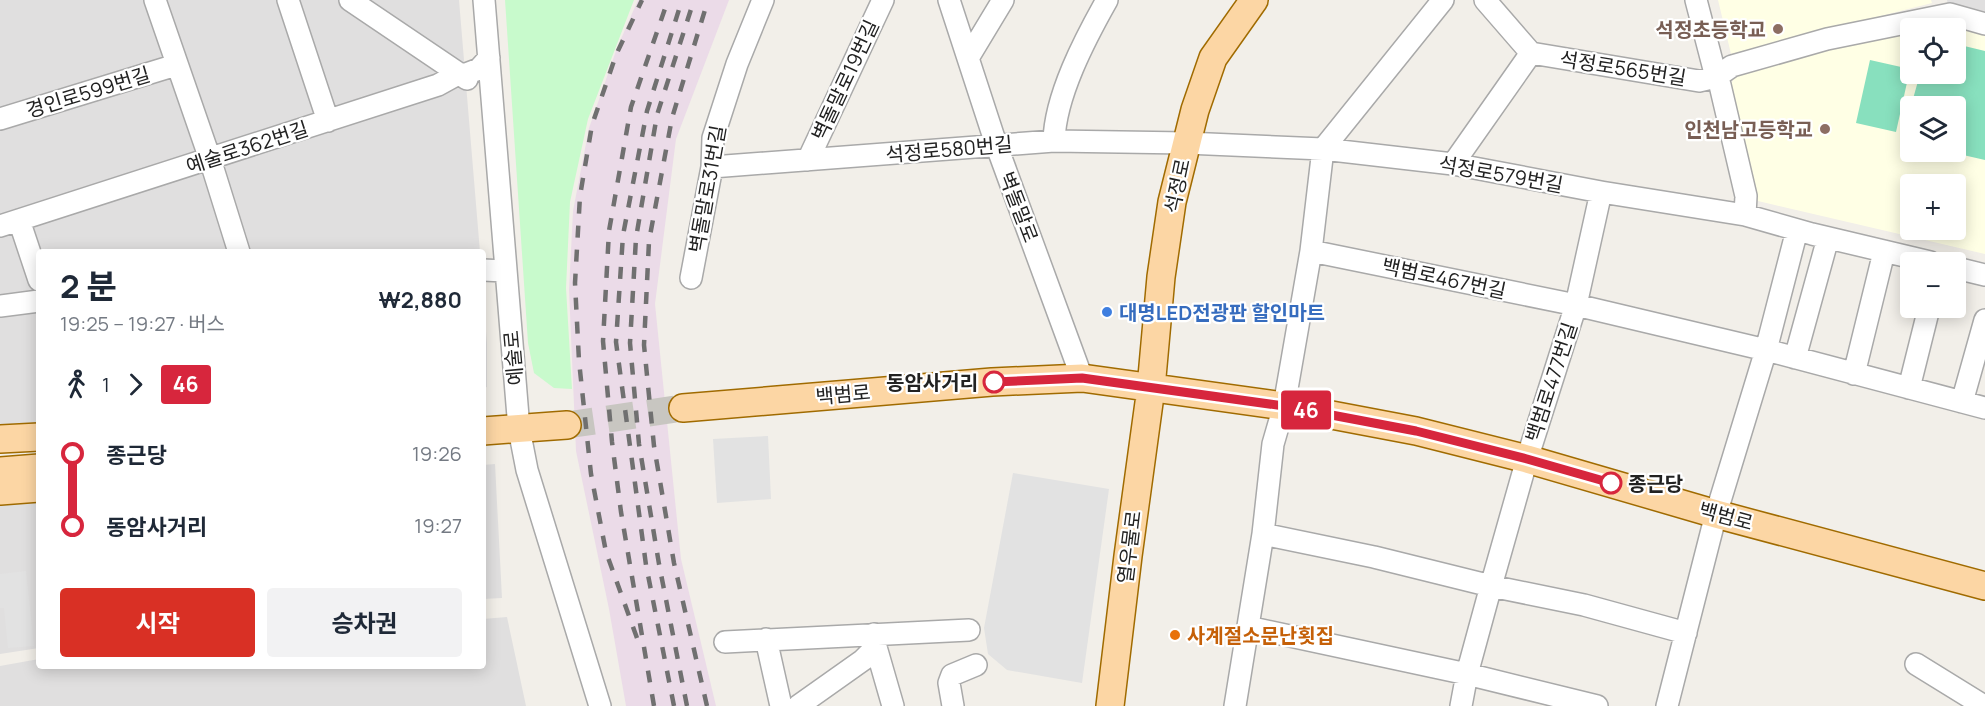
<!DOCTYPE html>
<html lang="ko">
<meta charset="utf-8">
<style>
:root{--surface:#fff;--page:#f2f2f3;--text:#1f2937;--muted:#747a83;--accent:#d93025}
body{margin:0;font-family:Manrope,"Noto Sans KR",sans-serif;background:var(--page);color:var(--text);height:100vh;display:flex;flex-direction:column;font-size:22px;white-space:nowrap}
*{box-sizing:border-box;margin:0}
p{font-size:20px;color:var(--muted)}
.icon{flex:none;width:33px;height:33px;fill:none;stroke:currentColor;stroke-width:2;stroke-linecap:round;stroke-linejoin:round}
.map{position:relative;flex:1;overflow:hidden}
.side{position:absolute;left:36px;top:249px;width:450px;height:420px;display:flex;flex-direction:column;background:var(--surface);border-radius:6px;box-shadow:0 3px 15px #0003}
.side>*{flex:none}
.badge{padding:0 12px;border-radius:4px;font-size:21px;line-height:39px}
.controls{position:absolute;left:1900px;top:18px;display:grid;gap:12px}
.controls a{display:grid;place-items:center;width:66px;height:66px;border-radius:6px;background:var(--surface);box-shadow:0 3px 15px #0003;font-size:30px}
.map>.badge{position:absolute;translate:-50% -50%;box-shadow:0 0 0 3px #fff}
.legs{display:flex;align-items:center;gap:9px;height:66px;padding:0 24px;font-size:20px}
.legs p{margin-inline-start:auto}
.head{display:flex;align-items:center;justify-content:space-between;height:102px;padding:0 24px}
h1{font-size:33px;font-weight:700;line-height:45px}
.primary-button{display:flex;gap:12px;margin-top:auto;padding:12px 24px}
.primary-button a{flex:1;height:69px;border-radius:6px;background:var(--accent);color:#fff;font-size:24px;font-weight:700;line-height:69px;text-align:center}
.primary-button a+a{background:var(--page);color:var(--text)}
ul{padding:0 24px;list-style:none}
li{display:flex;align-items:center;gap:21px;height:72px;font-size:22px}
li i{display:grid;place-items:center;width:9px;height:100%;margin:0 8px;background:currentColor}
li i::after{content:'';width:15px;height:15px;margin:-8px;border:4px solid;border-radius:50%;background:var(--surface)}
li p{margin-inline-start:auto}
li:first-child i{background:linear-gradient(#0000 50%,currentColor 0)}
li:last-child i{background:linear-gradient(currentColor 50%,#0000 0)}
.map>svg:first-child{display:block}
.residential{fill:#e0dfdf}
.industrial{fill:#ebdbe8}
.education{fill:#ffffe5;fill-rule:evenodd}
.park{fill:#c8facc}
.pitch{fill:#88e0be}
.parking{fill:#e2e2e2}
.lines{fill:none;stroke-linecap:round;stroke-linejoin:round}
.major-tunnel{stroke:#c8c6c1;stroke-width:27;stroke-dasharray:27 14;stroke-linecap:butt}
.minor-casing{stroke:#a9a9a9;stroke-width:24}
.major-casing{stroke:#a06b00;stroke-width:30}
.minor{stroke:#fff;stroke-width:21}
.major{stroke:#fcd6a4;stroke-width:27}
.rail{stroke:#707070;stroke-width:4.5;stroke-dasharray:12 12;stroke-linecap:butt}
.line-1-casing{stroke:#fff;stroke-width:14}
.line-1{stroke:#d7263d;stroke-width:9}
.education-dot{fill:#8d6e63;stroke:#fff;stroke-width:2}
.shop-dot{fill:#3f7fe0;stroke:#fff;stroke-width:2}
.stop-1-dot{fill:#fff;stroke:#d7263d;stroke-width:3}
.food-dot{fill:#e8710a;stroke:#fff;stroke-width:2}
.labels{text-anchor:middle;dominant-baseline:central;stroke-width:4.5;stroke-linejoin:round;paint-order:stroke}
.education-label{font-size:20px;font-weight:bold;fill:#785e54;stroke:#fff;text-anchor:end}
.street-label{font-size:20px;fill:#222;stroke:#fff}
.shop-label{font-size:20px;font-weight:bold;fill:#366cbe;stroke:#fff;text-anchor:start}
.stop-label{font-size:20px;font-weight:bold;fill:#222;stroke:#fff;text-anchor:end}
.food-label{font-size:20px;font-weight:bold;fill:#c56008;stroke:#fff;text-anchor:start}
</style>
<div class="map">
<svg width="1985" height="706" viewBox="0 0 1985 706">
<rect width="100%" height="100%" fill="#f2efe9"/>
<!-- residential -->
<path class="residential" d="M0,0H459L480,252H39V423L0,426Z
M1947,0H1985V23L1950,14Z
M483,295L487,344V387L483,388Z
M495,464L502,598L483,599V465Z
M39,501V648L0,654V505Z
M507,617L526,706H0V666L39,659V666H483V619Z"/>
<!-- industrial -->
<path class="industrial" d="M638,0H729L676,139L655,304L681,559L716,706H626L609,609L576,451L569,290L573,211L589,128L617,48Z"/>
<!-- education -->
<path class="education" d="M1718,0H1931L1932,3L1731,54Z
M1937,18L1985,32V254L1758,201L1729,88L1735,76ZM1911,28H1956V74H1911ZM1911,106H1956V152H1911ZM1911,184H1956V230H1911Z"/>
<!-- park -->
<path class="park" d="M505,0H634L588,119L570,202L566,288L572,389L554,388L534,373L528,343Z"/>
<!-- pitch -->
<path class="pitch" d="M1956,44L1985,51V160L1950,152H1956V106H1911L1920,74H1956Z
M1870,60L1910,69L1896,132L1856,123Z
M1911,108V142L1903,140Z"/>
<!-- parking -->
<path class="parking" d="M768,436L771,499L717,503L713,439Z
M1013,473L1109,489L1082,683L1007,670L988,654L984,628Z
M26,571L34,646L8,648L4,608H0V574Z"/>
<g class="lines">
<!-- major-tunnel -->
<path class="major-tunnel" d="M567,425L683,408"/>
<!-- minor casing -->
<g class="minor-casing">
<path id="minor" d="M155,0L210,159L239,252
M288,0L328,121
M350,0L467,79
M484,0L519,429L527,470L600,706
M949,0L996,144L1082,378
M1485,0L1531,53
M1696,0L1716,77L1720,85L1746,196L1745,215
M968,58L1003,0
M0,119L176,65
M1054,141C1055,96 1085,39 1107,0
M808,160L883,0
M1453,164L1531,53L1699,81L1716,77L1732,66L1827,39L1950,14L1985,24
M712,167L1054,141L1186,143L1323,149L1453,164L1601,192L1745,215L1812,234L1930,262
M19,220L39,280
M0,226L438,85L458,74H466L479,69L489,58
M1311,251L1576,305L1766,350L1985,408
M1956,268L1985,275
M483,270L505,271
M691,278L712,167L713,138L737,64L763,0
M0,306L39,301
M1795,358L1828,238
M1854,374L1884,252
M1909,388L1929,308
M1962,402L1985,320
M1263,534L1374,557L1491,586L1584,605L1686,633
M1248,627L1467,674L1597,706
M766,639L781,706
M725,642L969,630
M876,647L893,706
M1916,664L1984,706
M798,706L863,660L876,647L874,634
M953,706L949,683L952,675L976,665
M1235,706L1263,534L1273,444L1284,406L1311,251L1323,149L1443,0
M1461,706L1467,674L1491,586L1527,459L1576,305L1601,192
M1667,706L1716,514L1766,350L1797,230"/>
</g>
<!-- major casing -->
<g class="major-casing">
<path id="major" d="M683,408L992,382L1082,378L1284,406L1416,431L1527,459L1716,514L1985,586
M483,431L567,425
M0,439L39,437
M0,471L39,468
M0,491L39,488
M1110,706L1128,556L1151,388L1161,277L1172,202L1195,110L1213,58L1254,0"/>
</g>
<!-- minor -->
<use href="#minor" class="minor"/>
<!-- major -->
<use href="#major" class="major"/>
<!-- rail -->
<path class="rail" d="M637,638L606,552L591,474L579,361L575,283L580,196L592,125L616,55L642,0
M654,706L621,512L612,442L603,341L609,231L631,107L668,0
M674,706L646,565L616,342L623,235L647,111L682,0
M687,706L659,564L639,444L630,343L636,238L657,115L694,0
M707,706L674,563L654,446L644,345L649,241L672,118L708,0"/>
</g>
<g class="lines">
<!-- line-1 casing -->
<g class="line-1-casing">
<path id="line-1" d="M994,382L1082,378L1284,406L1416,431L1527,459L1611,483"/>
</g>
<!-- line-1 -->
<use href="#line-1" class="line-1"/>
</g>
<!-- markers -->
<g class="education-dot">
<circle cx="1778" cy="29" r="6"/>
<circle cx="1825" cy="129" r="6"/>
</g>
<circle class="shop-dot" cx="1107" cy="312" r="6"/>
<g class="stop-1-dot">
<circle cx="994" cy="382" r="10"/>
<circle cx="1611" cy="483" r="10"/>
</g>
<circle class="food-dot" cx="1175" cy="635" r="6"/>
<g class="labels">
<!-- education labels -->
<g class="education-label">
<text x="1766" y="29">석정초등학교</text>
<text x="1813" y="129">인천남고등학교</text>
</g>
<!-- street labels -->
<g class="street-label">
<text transform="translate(1623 68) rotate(9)">석정로565번길</text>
<text transform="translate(845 80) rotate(-65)">벽돌말로19번길</text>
<text transform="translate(88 92) rotate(-17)">경인로599번길</text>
<text transform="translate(247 147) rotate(-18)">예술로362번길</text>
<text transform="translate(949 149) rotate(-5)">석정로580번길</text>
<text transform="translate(1501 174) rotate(10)">석정로579번길</text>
<text transform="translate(1177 186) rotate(-78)">석정로</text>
<text transform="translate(707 189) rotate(-80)">벽돌말로31번길</text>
<text transform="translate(1019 207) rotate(69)">벽돌말로</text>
<text transform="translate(1444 278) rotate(12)">백범로467번길</text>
<text transform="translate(513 358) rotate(-95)">예술로</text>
<text transform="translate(1551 382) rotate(-72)">백범로477번길</text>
<text transform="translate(843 394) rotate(-5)">백범로</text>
<text transform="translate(1726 516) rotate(15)">백범로</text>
<text transform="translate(1129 547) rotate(-83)">열우물로</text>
</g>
<!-- shop labels -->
<g class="shop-label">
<text x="1119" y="312">대명LED전광판 할인마트</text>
</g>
<!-- stop labels -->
<g class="stop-label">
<text x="978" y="382">동암사거리</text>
<text x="1628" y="483" text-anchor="start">종근당</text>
</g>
<!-- food labels -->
<g class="food-label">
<text x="1187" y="635">사계절소문난횟집</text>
</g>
</g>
</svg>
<div class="controls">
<a><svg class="icon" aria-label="locate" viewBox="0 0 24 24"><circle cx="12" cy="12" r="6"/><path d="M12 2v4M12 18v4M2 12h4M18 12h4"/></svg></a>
<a><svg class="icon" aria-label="layers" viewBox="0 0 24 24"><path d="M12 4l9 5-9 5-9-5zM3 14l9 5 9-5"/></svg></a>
<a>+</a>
<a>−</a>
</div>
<b class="badge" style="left:1306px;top:410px;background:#d7263d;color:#fff">46</b>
<section class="side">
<div class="head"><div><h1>2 분</h1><p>19:25 – 19:27 · 버스</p></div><b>₩2,880</b></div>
<div class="legs"><svg class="icon" aria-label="walk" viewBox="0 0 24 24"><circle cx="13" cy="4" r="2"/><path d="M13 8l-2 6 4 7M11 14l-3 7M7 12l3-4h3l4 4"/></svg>1<svg class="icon" aria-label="forward" viewBox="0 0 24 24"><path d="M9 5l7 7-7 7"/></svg><b class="badge" style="background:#d7263d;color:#fff">46</b></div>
<ul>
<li><i style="color:#d7263d"></i><b>종근당</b><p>19:26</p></li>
<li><i style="color:#d7263d"></i><b>동암사거리</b><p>19:27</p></li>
</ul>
<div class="primary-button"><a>시작</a><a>승차권</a></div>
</section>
</div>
